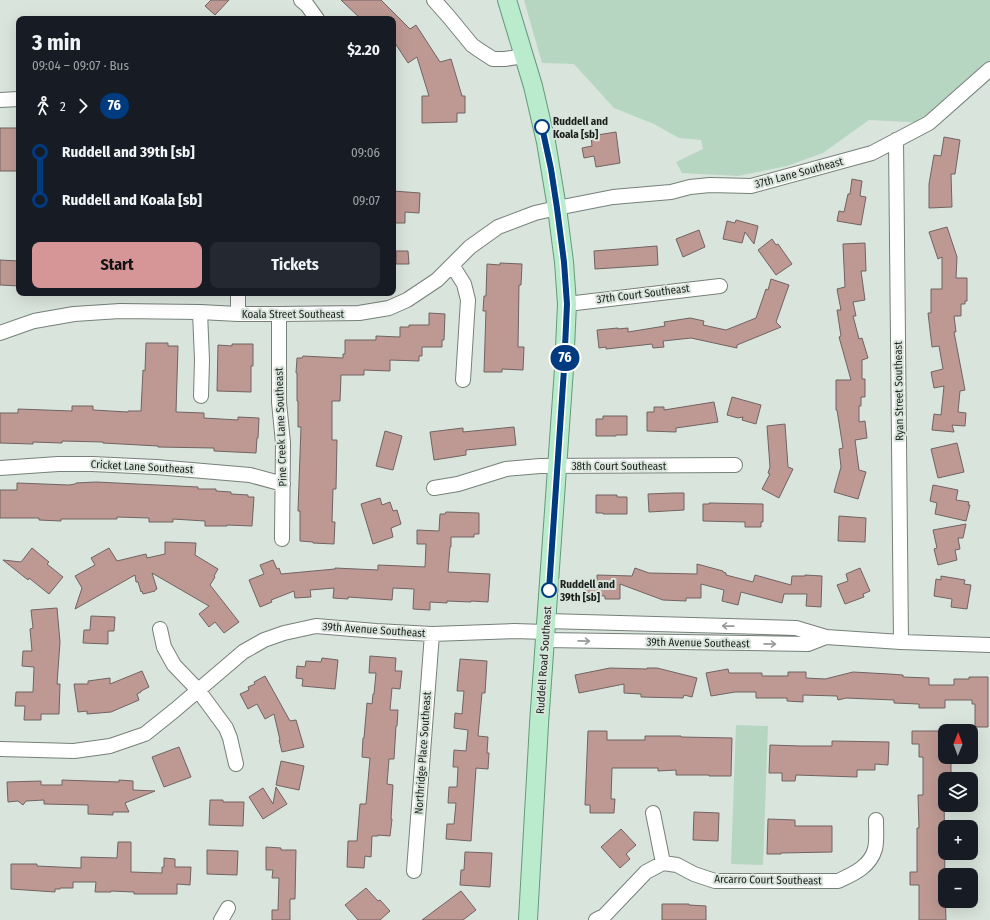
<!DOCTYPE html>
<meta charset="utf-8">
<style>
:root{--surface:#171b24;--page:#242831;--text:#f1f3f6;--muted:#9ea1a6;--accent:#d69698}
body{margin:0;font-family:"Fira Sans Condensed",sans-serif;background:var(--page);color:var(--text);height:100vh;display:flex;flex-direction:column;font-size:15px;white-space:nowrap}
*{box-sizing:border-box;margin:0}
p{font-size:13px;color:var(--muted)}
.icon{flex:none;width:22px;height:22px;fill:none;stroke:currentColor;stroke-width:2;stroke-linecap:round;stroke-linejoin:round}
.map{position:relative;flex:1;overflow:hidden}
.details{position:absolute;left:16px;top:16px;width:380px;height:280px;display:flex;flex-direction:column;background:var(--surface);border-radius:8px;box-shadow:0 4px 16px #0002}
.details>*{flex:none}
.badge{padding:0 8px;border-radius:13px;font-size:14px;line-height:26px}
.needle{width:26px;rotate:1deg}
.tools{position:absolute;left:938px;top:724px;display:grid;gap:8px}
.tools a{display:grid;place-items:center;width:40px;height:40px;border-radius:8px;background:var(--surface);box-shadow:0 4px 16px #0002;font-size:20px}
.map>.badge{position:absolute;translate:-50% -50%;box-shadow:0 0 0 2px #fff}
.legs{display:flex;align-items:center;gap:6px;height:44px;padding:0 16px;font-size:13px}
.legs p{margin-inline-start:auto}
.summary{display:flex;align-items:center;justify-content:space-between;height:68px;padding:0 16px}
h1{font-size:22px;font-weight:700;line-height:30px}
.cta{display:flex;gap:8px;margin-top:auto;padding:8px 16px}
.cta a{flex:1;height:46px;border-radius:8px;background:var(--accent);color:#111;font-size:16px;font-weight:700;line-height:46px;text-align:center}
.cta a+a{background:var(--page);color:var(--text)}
ul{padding:0 16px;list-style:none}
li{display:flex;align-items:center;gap:14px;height:48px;font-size:15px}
li i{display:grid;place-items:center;width:6px;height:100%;margin:0 5px;background:currentColor}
li i::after{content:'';width:10px;height:10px;margin:-5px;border:3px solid;border-radius:50%;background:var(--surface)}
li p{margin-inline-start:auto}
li:first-child i{background:linear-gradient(#0000 50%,currentColor 0)}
li:last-child i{background:linear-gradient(currentColor 50%,#0000 0)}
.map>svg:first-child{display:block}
.green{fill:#b7d6c2}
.building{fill:#be9994;stroke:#706361}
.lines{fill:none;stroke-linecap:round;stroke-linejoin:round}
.minor-casing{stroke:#768079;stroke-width:16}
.major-casing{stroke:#649a7a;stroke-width:20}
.minor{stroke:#fff;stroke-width:14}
.major{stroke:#baebcd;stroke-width:18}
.oneway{stroke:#989a99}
.line-1-casing{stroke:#fff;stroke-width:9}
.line-1{stroke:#003b80;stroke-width:6}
.stop-1-dot{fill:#fff;stroke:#003b80;stroke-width:2}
.labels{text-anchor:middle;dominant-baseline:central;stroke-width:4;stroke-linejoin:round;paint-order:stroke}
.stop-label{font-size:11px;font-weight:bold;fill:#1b1f1c;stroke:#d9e4dc;text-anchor:start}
.street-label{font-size:11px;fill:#1b1f1c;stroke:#d9e4dc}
</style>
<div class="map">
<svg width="990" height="920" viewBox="0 0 990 920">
<rect width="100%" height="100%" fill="#d9e4dc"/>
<!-- green -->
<path class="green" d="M524,0H990V69L929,123L869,120L823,153L787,166L738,176L682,173L676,162L703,149L701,140L679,138L654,124L614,108L574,64L542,63Z
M736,725L768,726L763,865L731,864Z"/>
<!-- building -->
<path class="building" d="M211,0H229L215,15L205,6Z
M341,0H381L410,29L416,25L440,62L451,59L462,96H465V113H457V122L422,123V96H429L417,57L408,63L393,40V19H361Z
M0,128H19V164H17V171H0Z
M616,132L620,163L596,167L594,156L584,158L582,148L592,146L591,136Z
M944,137L960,140L955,174H951L952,207L929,208V184L934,155L941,156Z
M852,179L862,181L860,196L866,197L861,225L837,221L839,211L844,212L848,194H850Z
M393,191L420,193L419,213L405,212V223H393Z
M736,220L758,226L754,244L745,232L742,243L723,239L727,221L735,223Z
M947,227L957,257L956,278H967V301H965V304H961V316H954L956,332H954L965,390L960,391L958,412L966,413L965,426L952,425L954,432L932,430L934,414L941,415L944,386L934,388L931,372L943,369L939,346L932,347L928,313H931V289H942V257L938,259L929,232Z
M699,230L705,247L683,257L676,239Z
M772,239L776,245L778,244L792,264L776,275L758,250Z
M865,243L866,271H861L865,300L853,302L856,316H853L859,339L862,338L868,358L862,360V379H865V397H861V406H859V422L865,421L867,438L855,440L859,470L866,472L858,499L834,492L841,467L839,449L843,448L837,410H836V380H851L839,337L841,336L837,310H841L837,289L845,287L843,244Z
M657,246L658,265L595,269L594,251Z
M396,251H408L409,264H396Z
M0,260L19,261V286L0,285Z
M500,263L522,264L521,285H519L518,347H524L523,370L502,369V372H484L486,311H483L484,296H486L487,264L500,265Z
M771,279L789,285L776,322L781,327L737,345V348L691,338L663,341L664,347L653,348L652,344L606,349V347L599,348L597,330L618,328V329L628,328V332L665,326L664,322L690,318L704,321L703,325L726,330L756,318L766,289L768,290Z
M429,313L445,314L444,340H442V347H422V356H419V361L390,360V371L364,370V375H341L340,401H332V440H337L336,489H333L332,522H335L334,544L313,543V542L300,541V511H298L301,427H298V401H297V373H296L297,358H302L303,356L343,358V354H345V340H376V336L400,337V327H409V325H429Z
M146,343H168V346H178L176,412L204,413V418L238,420V417L259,418L258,438H257L256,453L214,451V448L158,447V446L103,443V442L62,441V443L33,442V444L0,443V413H18V409L72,411V406H93V410L128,412V411H141L143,370L145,371Z
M232,344H253V366H251V392L217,391L218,345L232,346Z
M732,397L761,405L756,424L742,420L743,417L738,418L727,415Z
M714,402L718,422L676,428V432L647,431V412H654V407H664V410Z
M603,416H627V435H616V436H596V419H603Z
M785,424L788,467L793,469L779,498L762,489L770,474L768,473L770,467L767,426Z
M514,427L516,445L466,450V455L434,460L430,432L463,428V432Z
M385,431L402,436L393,470L376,466Z
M957,443L964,472L938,478L931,449Z
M96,482L198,487V489H216V491L231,492V494L248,495V497H254L252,526L227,525V526H205V521L173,519V522H149V518L117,517V519H61V521L39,520V518H0V490H17V483L69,485L75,484L76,483Z
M933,485L958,490L956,500L969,502L968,505H970L966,521L935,514L937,503L930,501Z
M674,493H684V510L649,512L648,494Z
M596,495H617V497H627V514H603V513H596Z
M380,498L382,505L390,502L393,511L397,510L401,524L391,528L393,537L373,544L361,504Z
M709,503L763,504V522H761V527H745V522L703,521V504H709Z
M446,512L479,513V534H474V537H451V547H450L448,572L490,574L488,602L471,601V602L447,601V603L430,602V610L413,609L414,589L393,588L392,600L348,597V599L333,598L334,588L310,590L311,597L295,598L294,591L271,600L272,602L260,607L249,580L264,574L260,565L273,560L277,569L279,568L281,574L335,569V568L378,570V565L425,567L426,544H417V530L439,531L440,514H445Z
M839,516L866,518L865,542L838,541Z
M966,524L963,538H958L960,549L955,550L957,560L938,565L934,549L937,548L933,530Z
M165,542L196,543L195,555L218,569L214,576L215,577L210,585L239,622L224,633L215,622L209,627L199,614L209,606L152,573L157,589L155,590V591L143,594L142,591L141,592L138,582H136L135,575L75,609L82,588L75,576L95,565L91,558L109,548L117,561L146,554L147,558L165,554Z
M32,548L49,562L47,564L63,577L49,594L29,578L28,580L3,560L21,562Z
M697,564L723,571V572L726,573V575L753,582L755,575L791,585L792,576H805V575L822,576L821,607L806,606L807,594H784L782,603L741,592L738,605L722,601L724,590L701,584V598H686V601L663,600L620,584V599H605V596L585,595L586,581H597V575L632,576L635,568L649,573L697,574Z
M860,568L870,591L863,594L864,597L845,604L837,585L848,581L846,574Z
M941,576L965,580L964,584L971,585L967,609L951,607L952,599L934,596L936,579L941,580Z
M57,608L60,642L57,684H60L59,714H41V720H24L25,706H15L16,692H33L34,667L22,666L23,651H32L30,629L33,628L31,610Z
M91,616L115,617L114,631H108V644L83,643L84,630H90Z
M370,656L396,658L395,671H402L400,689L392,688L390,710H398L397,726H396L394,759H389L387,784L393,785L391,819H392L390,836L378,835V836H372L371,857L365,856L364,868L347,867L348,841H357L360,804H366L370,758L362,757L363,738H364L367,703L372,704L373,694H374L376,673H369Z
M322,658L338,660L335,689L302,686L303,679L296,678L297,666L305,667L306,661L321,662Z
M460,659L487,661L485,693H482L478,736L488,737L487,753H489L488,769L476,768L471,841L446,839L447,824H454L456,803H448L449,787H457L458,767H453L454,750L466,751L468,730L454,728L455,713L462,714L464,691H457Z
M610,668L647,669V668H657L697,678L692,697L684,695L683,698L641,697V694L624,693V684L579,693L575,675Z
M728,669L729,673H762V676H788V672H806V678L825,679L853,672L889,674L903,675V677L929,678V685H954V679H969V677H988V727H975V704H972V700H945V708H919V704L894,703V700L846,698L838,700L837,696L803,695V702L787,701V698H756V692H735L711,696L706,673Z
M142,671L149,687L141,691V692L137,694L139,700L111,712L87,714V711L78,712L74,684H88V681L110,678V684Z
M265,676L290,721L296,720L304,747L282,752L279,740H280L274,714L265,719L257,704L248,709L240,694L249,690L248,687L255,684L254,682Z
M588,731H607V740H645V736H681V737L732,738L731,776H709V775H676V770L658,771V768H612L611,799H615L614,813H590V805H585Z
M912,731H945V757H947V762H951V779H945L944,787L945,891L946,920H919V885H910V872H917V828H919L918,795H923V757H919V744H912Z
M832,741L889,742L888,765L875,764V770H857V777L796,775L795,781H782V773H769L770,745L801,746H832Z
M179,747L191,777L164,787L152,757Z
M281,761L304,766L299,790L276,785Z
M62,780L119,782V780L133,781V790L155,791L125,803L129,812H113V815L88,814V805L44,804V800L26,801L23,805L18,801L8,802L7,782L41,781V785H62Z
M276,787L287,804L263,819L249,797L263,788L273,804Z
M210,800H223V802H244L243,826L209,825Z
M694,812L719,813L718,841L693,840Z
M768,819L795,820V826H832V852L781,853V854H767Z
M621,829L636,845L626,854L630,859L620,868L601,847Z
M118,842H131V872L162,873V867H164V858L175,859V867H191L190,885L177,884V894H134V892L111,891V892H95L96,882H73V888H60V889H55V892L11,889V864H37V866L81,868V857L117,858Z
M266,847L281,848V850H296L295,899H290V920H272V910H278L279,878H272L273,870H266Z
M207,850L238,851L237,875L207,874Z
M465,852L492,853L490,887L460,885L461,870H464Z
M366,888L378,901L380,900L390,911L380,920H358L345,905Z
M461,891L476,910L463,920H422Z
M662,904H689V905L706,906V920H662Z"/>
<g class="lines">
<!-- minor casing -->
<g class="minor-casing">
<path id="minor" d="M301,0L307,5L317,19
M434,0L449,17L472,45L479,50L493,59H505L524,56
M0,100L19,99
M896,140L901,642
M452,265L464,284L468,300L463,380
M567,304L720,286
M200,312L202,360L201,396
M238,314V293
M279,314V402L283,443L282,539
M0,333L34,321L74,314L120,311L200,312L238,314H279L359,313L389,308L407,300L437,280L470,247L498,227L535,213L557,208L613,197L671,192L690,187L710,185L751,186L872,153L929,123L990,69
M0,468L58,464H92L156,467L250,475L283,484
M434,488L458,484L506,469L540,466L735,465
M160,629L164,647L174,665L198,690L226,728L230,738L236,764
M826,637L901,642L990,645
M545,640L808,644L826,637L796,628L547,621
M0,749L74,751L110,746L145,734L175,710L243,652L264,640L284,633L316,626L376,631L432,634L514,631L546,632
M653,813L663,863
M414,871L432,634
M221,920L228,908
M596,920L604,916L646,872L663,863L677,865L694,874L715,881H838C853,874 870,867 875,849C877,842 876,829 876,820"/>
</g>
<!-- major casing -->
<g class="major-casing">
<path id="major" d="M507,0L533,86L546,142L557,208L564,262L567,304L564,369L539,724L528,920"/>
</g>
<!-- minor -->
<use href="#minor" class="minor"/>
<!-- major -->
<use href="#major" class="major"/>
</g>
<!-- one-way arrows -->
<defs><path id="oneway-shaft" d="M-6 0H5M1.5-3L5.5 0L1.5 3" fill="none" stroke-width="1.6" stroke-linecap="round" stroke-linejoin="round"/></defs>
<g class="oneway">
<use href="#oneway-shaft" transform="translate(728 626) rotate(-179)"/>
<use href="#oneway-shaft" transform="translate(584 641) rotate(1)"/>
<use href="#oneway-shaft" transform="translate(770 644) rotate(1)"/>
</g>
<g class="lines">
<!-- line-1 casing -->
<g class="line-1-casing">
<path id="line-1" d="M542,127L551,169L557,208L564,262L567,304L564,369L549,590"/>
</g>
<!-- line-1 -->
<use href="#line-1" class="line-1"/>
</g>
<!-- markers -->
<g class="stop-1-dot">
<circle cx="542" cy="127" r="7"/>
<circle cx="549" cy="590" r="7"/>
</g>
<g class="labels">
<!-- stop labels -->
<g class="stop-label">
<text x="553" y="121">Ruddell and<tspan x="553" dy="13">Koala [sb]</tspan></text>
<text x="560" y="584">Ruddell and<tspan x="560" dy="13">39th [sb]</tspan></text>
</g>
<!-- street labels -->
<g class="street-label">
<text transform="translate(799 173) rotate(-15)">37th Lane Southeast</text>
<text transform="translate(643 294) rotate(-7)">37th Court Southeast</text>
<text x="293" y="314">Koala Street Southeast</text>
<text transform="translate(899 391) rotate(-91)">Ryan Street Southeast</text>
<text transform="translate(281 427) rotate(-92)">Pine Creek Lane Southeast</text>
<text x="619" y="466">38th Court Southeast</text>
<text transform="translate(142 467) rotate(3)">Cricket Lane Southeast</text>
<text transform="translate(374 630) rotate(4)">39th Avenue Southeast</text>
<text transform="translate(698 643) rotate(1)">39th Avenue Southeast</text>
<text transform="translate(544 660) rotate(-86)">Ruddell Road Southeast</text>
<text transform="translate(423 753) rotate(-86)">Northridge Place Southeast</text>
<text transform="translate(768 880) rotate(1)">Arcarro Court Southeast</text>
</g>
</g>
</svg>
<div class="tools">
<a><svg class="needle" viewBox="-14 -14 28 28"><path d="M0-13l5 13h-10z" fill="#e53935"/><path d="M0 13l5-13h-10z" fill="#9ea1a6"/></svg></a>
<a><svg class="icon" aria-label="layers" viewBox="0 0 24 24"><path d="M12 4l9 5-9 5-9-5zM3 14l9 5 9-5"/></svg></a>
<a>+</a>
<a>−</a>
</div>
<b class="badge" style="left:565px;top:358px;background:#003b80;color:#fff">76</b>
<section class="details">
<div class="summary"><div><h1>3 min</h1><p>09:04 – 09:07 · Bus</p></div><b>$2.20</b></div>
<div class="legs"><svg class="icon" aria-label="walk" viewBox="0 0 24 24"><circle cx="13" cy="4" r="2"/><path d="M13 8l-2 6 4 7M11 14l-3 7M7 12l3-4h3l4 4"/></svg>2<svg class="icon" aria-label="forward" viewBox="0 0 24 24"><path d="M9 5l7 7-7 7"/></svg><b class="badge" style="background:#003b80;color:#fff">76</b></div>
<ul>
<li><i style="color:#003b80"></i><b>Ruddell and 39th [sb]</b><p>09:06</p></li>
<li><i style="color:#003b80"></i><b>Ruddell and Koala [sb]</b><p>09:07</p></li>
</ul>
<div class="cta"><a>Start</a><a>Tickets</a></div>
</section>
</div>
